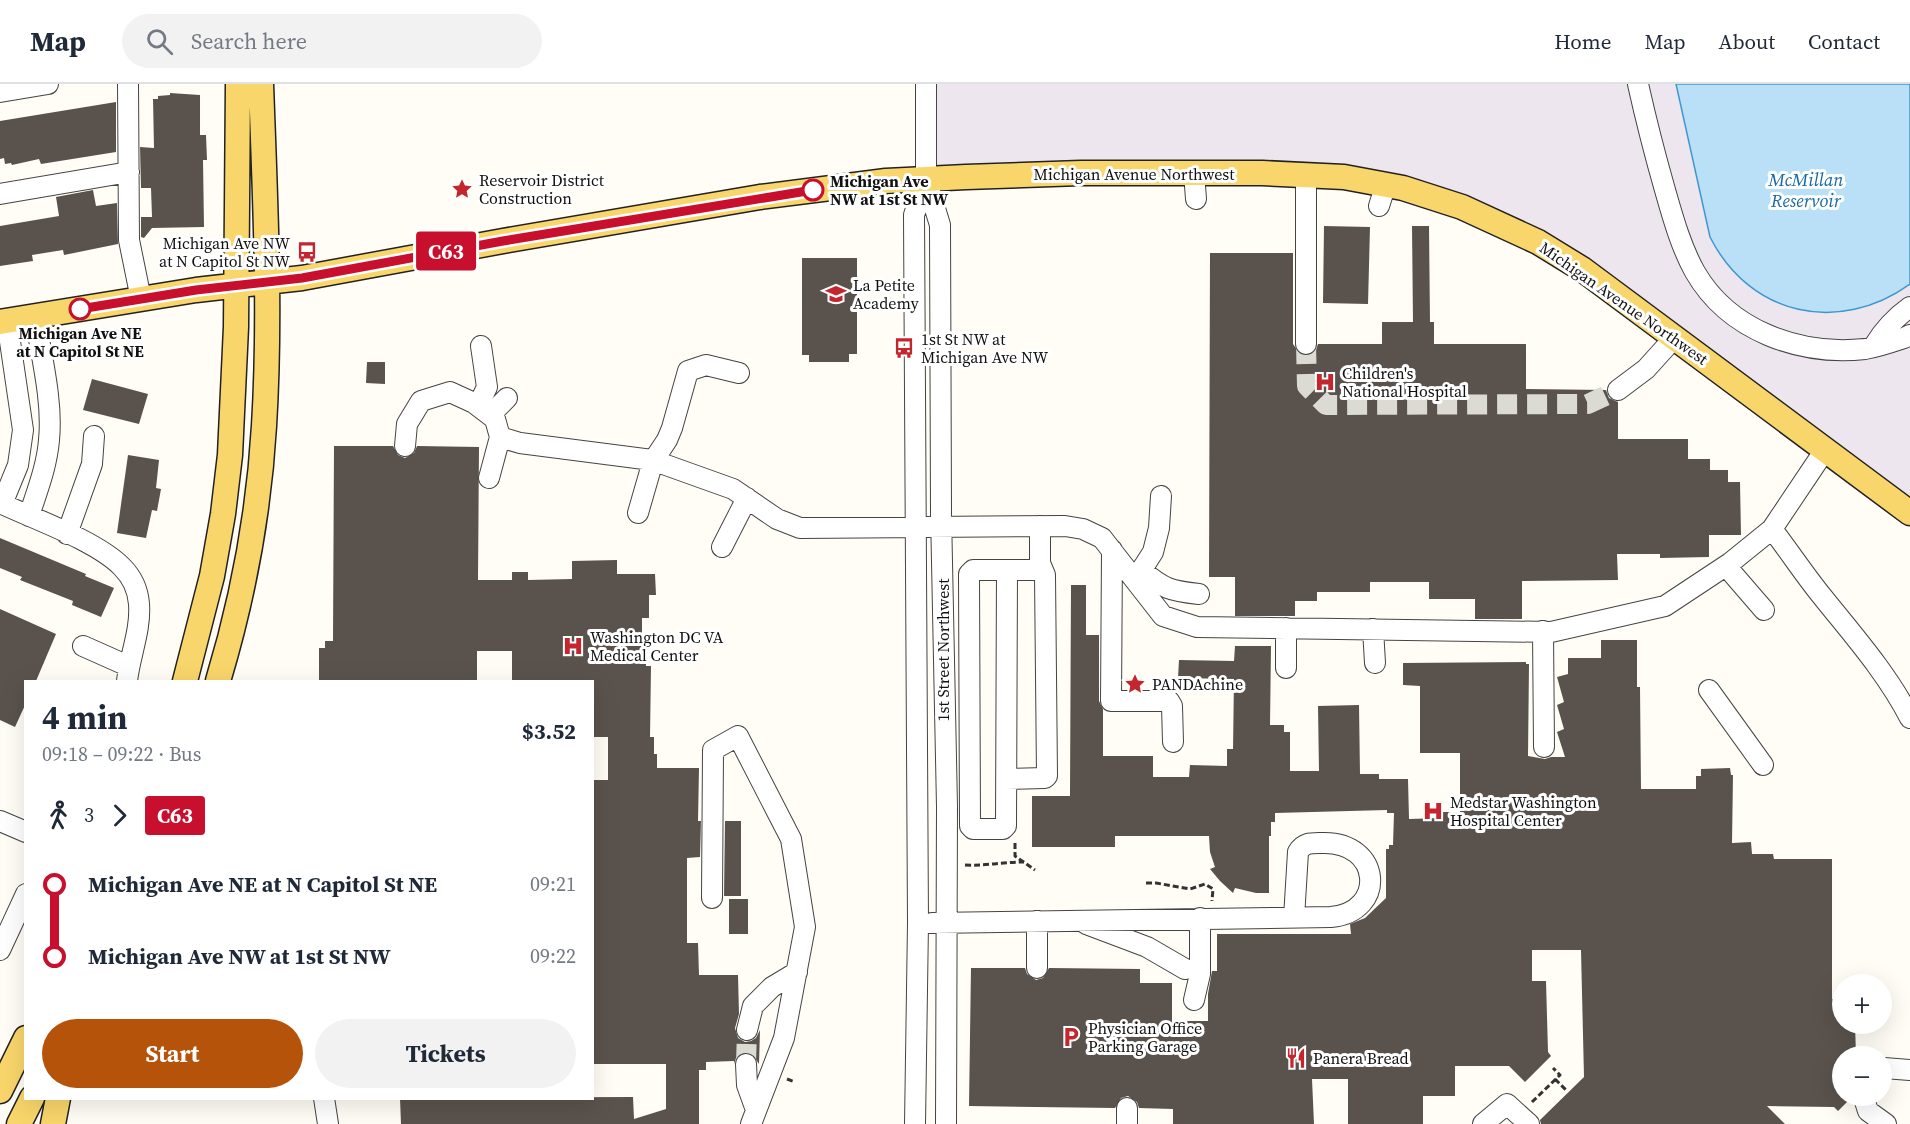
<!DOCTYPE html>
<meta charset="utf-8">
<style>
:root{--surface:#fff;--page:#f2f2f3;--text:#1f2937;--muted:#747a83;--line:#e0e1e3;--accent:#b45309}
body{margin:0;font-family:"Source Serif 4",serif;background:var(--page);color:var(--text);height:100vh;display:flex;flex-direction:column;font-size:22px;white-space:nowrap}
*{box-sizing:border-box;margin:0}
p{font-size:20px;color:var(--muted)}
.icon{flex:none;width:33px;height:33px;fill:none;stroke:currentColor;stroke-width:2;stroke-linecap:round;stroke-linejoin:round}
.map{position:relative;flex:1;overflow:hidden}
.side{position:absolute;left:24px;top:596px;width:570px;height:420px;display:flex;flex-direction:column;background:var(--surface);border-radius:0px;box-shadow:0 6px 24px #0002}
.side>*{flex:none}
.badge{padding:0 12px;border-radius:4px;font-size:21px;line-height:39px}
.buttons{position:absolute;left:1832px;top:890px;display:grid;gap:12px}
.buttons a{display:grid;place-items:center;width:60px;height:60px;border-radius:50%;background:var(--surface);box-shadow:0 6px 24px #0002;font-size:30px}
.map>.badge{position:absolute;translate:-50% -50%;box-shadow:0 0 0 3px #fff}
.legs{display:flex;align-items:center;gap:9px;height:66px;padding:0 18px;font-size:20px}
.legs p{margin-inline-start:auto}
.head{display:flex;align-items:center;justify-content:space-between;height:102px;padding:0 18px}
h1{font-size:33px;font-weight:700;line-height:45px}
.cta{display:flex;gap:12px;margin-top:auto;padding:12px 18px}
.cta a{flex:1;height:69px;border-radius:36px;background:var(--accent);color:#fff;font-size:24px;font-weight:700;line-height:69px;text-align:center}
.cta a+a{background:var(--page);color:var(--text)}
ul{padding:0 18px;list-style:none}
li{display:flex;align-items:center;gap:21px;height:72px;font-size:22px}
li i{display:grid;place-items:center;width:9px;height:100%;margin:0 8px;background:currentColor}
li i::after{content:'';width:15px;height:15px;margin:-8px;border:4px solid;border-radius:50%;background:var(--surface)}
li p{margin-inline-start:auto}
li:first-child i{background:linear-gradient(#0000 50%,currentColor 0)}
li:last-child i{background:linear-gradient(currentColor 50%,#0000 0)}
header{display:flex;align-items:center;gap:36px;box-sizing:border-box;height:84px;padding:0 30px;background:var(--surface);border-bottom:2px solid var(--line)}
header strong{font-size:28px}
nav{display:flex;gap:33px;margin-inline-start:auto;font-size:21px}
.search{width:420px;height:54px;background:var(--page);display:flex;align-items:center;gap:15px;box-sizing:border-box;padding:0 21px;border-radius:33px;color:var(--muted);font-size:22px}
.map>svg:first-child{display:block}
.industrial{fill:#eee6ef}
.water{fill:#b9e0f7;stroke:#3f96cf;stroke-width:1.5}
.building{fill:#5a524d}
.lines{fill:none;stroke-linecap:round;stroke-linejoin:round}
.minor-tunnel{stroke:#dbdad3;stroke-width:20;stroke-dasharray:20 10;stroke-linecap:butt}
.minor-casing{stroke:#444;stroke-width:22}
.major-casing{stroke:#222;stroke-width:27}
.path{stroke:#333;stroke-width:3;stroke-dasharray:6 3;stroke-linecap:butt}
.minor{stroke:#fff;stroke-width:20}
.major{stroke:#f9d66b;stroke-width:24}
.line-1-casing{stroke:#fff;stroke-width:14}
.line-1{stroke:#c8102e;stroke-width:9}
.stop-1-dot{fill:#fff;stroke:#c8102e;stroke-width:3}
.labels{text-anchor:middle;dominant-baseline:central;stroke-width:6;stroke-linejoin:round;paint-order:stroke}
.street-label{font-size:16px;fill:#111;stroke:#fff}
.poi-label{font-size:16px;fill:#111;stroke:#fff;text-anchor:start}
.stop-label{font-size:16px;font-weight:bold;fill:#111;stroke:#fff;text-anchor:start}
.water-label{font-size:18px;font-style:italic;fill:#1768a6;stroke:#fff}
</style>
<header>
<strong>Map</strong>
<div class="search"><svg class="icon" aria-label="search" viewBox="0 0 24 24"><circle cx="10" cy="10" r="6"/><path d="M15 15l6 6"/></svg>Search here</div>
<nav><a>Home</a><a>Map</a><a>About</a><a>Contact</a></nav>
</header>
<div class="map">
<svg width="1910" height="1040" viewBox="0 0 1910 1040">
<rect width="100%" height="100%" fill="#fffdf5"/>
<!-- industrial -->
<path class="industrial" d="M926,0H1910V429L1582,185L1462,123L1306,90L926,95Z"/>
<!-- water -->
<path class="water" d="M1676,0H1910V200C1839,251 1750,232 1710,153Z"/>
<!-- building -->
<path class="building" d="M170,9L200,11V51H206L207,76H203L204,143L152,144L144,154L141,153V133H152L151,104H141L140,63L154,64L153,15H158V12L170,11Z
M116,18V68L41,80L39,75L12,81L11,79L5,80L4,74L0,75V37Z
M93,106L96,122L117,119L118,160L64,171L63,166L32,171L33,177L0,182V142L59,132L56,113Z
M1324,142L1370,143L1368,220L1323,219Z
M1412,142H1429L1430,238H1434V260H1526V305L1606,306L1609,314L1618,318V355H1688V375H1710V386H1728V398H1740L1741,451H1709V473L1660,474V470H1617L1618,496L1522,497V535H1475V515H1429V498H1370V508H1317V517H1295V532H1235V493H1209L1210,169H1293V260L1300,270L1307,272L1316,266L1318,260H1382V238H1413Z
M802,174H857V270H849V278H809V271H802Z
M367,278H385V300L366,299Z
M92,295L148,310L139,340L83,326Z
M334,362H393L398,371L405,374L414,369L417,362L479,363L478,496H512V488H528V496L572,495V477L617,476V490H655L656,511H649V534H642V565H646V582H651L650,653H654V670H657V684H699L698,737H701L700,773L687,774V859H698L699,891H738L739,930L735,944L738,954L745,958L751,957L756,954L760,946L759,980L752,970L745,968L736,974L734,980V977L706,978V986H699V1040H401L400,1014L633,1013L634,1035L666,1025V980H592V696H608V653H592V597H512V567H477V597L319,596V564H325V557H333Z
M128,371L159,376L156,404L161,405L157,427L152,426L146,454L117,449Z
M0,454L86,490L85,492L114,504L101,533L72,521L73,517L20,496L22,493L0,484Z
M1071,501H1086V551H1099V617L1103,625V672H1153V693H1189L1190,681L1227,682V665H1233L1234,595L1178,594L1179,576L1234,577L1235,562H1271L1270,641H1284V648H1290V687H1319L1318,622L1359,621L1360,690H1379V695H1408L1409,735L1441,734V728H1460V669H1420V602L1403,601V579L1526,578V580H1529L1528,672L1545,675L1551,673H1565L1557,648L1564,645L1557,621L1564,618L1557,593L1568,590V574H1601V556H1637V603H1640L1641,705H1696V692H1701V685L1730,684L1731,691H1733L1732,759L1751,758L1752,770H1773L1774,775H1832V915L1836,914V920H1842V939H1855L1856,972H1842V1011H1851V1014L1838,1027L1834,1023L1767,1022L1785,1040H1541L1540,1036L1584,993L1581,866H1532V897H1546L1548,968L1551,972L1525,998L1509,982H1455V1012H1423V1040H1348V995H1312L1314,1040H1173V1025L1139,1024L1137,1018L1128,1012L1121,1014L1115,1024L969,1022L971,884H1025L1027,890L1036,896L1043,894L1049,884L1140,885V899H1172V937H1208V910L1212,887H1217V850H1351L1350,840L1365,834L1386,814V765H1389V761H1393L1394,729H1387V726L1275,729V738H1271V752H1269V809H1256L1235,804L1233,809L1220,797L1210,785L1215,783L1210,768L1209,752H1115V763H1032V712H1070Z
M0,525L56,550L36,597H26V619L15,643L0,636Z
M725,737H741V812H724Z
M729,815H748V850H729Z"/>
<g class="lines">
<!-- minor-tunnel -->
<path class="minor-tunnel" d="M1306,260L1307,302L1326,321L1588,320L1618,306
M746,980L747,946"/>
<!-- minor casing -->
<g class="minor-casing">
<path id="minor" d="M128,0L129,156L141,215
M926,0V95L940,141L941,429L947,723L946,1040
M1638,0C1646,36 1655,71 1665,106C1673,134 1681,163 1695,188C1729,247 1800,272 1865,265C1878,263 1892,258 1904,254L1910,251
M0,8L48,0
M1194,89L1196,115
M1306,90V260
M0,110L129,88
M1379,122L1386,100
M1874,262C1883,247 1896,233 1910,223
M1618,306L1646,285L1674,254
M478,322L487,303L481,262
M490,331L507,314
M405,362L407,340L421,317L450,308L474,319L495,335L500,353L520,359L652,376L733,405L777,435L800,444L1065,442L1083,445L1102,454L1163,532L1197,543L1551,548L1665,522L1730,479L1772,445L1825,366
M489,394L500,353
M0,419C34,435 97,457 122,483C132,493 138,506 139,520C141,546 130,571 127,597
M2,420L18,381L23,346L7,237
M638,429L653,377L667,356L672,344L688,287L706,281L739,289
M29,432C37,407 47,382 49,356C53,317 41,271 35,232
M1772,445C1789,467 1804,490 1821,511C1853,551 1887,589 1910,634
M67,450L92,380L94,352
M722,463L747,414
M1112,466L1111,617H1169L1172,622L1173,658
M1726,482L1764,526
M1007,486L1006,742L1003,745H973L970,742L969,490L973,486H1040L1043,488
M1141,486C1164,505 1170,507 1199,510
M1135,496L1153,468L1159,444L1161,412
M1373,545L1375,579
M1543,547L1544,663
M83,562L128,582
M1286,584V544
M1709,606L1763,681
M1007,695L1045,694L1047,692L1045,491L1040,479V442
M0,737L26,748
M712,814L713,666L738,652L791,755L805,843L784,954L751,1040
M1037,837V884
M932,839L1331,833C1387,828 1382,757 1322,759C1312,759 1304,758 1298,768L1294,834
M1086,840L1147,863L1185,885
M0,866L26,810
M1194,916L1200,890V834
M747,946L753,922L772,903L797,888
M746,980L747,1001L756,1026
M1881,986L1884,984L1910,986
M1863,1011L1868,1027L1886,1040
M324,1014L328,1040
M1127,1024V1040
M915,1040L918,839L914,131L926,95
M1483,1040L1507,1020L1529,1040"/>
</g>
<!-- major casing -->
<g class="major-casing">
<path id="major" d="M0,238L196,206L302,194L503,157L760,113L886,97L966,93L1081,89H1262L1344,93L1403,104L1462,123L1538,158L1582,185L1910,429
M185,597L212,492L223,430L230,371L236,243L238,0
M218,597C243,514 259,428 264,342C271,228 265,114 261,0
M0,1007L26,954
M19,1040L32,1014
M53,1040L58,1014"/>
</g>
<!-- path -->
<path class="path" d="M1015,759V772L1035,786
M965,781C986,782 1003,778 1024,778
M1146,799H1156L1190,805L1205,800L1213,805L1212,817
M787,995L795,998
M1555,995L1566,1006
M1532,1018L1560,991L1553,984"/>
<!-- minor -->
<use href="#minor" class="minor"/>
<!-- major -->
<use href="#major" class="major"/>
</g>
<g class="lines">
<!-- line-1 casing -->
<g class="line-1-casing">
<path id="line-1" d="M80,225L196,206L302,194L503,157L813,106"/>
</g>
<!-- line-1 -->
<use href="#line-1" class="line-1"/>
</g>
<!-- icons -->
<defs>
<g id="sight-bare" transform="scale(1.62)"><path d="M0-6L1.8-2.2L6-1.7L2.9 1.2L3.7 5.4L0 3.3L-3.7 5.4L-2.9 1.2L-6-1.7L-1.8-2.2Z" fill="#c4262e" stroke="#fff" stroke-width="2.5" paint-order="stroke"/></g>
<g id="bus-bare" transform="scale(1.62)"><path d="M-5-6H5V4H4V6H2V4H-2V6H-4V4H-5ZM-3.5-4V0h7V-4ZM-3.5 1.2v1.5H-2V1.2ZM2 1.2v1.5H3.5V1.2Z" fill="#c4262e" stroke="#fff" stroke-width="2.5" paint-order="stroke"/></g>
<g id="school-bare" transform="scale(1.62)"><path d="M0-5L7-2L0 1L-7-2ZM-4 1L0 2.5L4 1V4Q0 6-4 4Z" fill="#c4262e" stroke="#fff" stroke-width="2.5" paint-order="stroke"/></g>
<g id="hospital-bare" transform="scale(1.62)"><path d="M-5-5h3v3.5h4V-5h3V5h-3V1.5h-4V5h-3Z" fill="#c4262e" stroke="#fff" stroke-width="2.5" paint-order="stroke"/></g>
<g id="parking-bare" transform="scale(1.62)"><path d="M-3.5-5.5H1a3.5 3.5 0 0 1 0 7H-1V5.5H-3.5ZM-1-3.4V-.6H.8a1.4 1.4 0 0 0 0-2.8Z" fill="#c4262e" stroke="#fff" stroke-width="2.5" paint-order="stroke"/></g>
<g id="restaurant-bare" transform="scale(1.62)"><path d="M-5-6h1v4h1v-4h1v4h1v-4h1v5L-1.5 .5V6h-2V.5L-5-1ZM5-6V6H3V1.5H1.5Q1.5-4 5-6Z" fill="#c4262e" stroke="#fff" stroke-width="2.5" paint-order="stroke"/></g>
</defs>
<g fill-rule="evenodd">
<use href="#sight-bare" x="462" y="105"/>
<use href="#bus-bare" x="307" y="168"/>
<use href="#school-bare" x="836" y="210"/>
<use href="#bus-bare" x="904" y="264"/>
<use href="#hospital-bare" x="1325" y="298"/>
<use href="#hospital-bare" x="573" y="562"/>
<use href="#sight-bare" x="1135" y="600"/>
<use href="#hospital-bare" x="1433" y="727"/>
<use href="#parking-bare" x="1071" y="953"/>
<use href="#restaurant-bare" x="1296" y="974"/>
</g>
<!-- markers -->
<g class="stop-1-dot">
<circle cx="813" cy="106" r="10"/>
<circle cx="80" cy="225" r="10"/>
</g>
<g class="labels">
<!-- street labels -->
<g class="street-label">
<text x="1134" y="90">Michigan Avenue Northwest</text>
<text transform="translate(1624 219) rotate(35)">Michigan Avenue Northwest</text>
<text transform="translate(943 566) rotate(-90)">1st Street Northwest</text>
</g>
<!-- poi labels -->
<g class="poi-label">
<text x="479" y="96">Reservoir District<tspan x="479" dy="18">Construction</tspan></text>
<text x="290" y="159" text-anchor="end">Michigan Ave NW<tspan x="290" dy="18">at N Capitol St NW</tspan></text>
<text x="853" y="201">La Petite<tspan x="853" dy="18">Academy</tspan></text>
<text x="921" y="255">1st St NW at<tspan x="921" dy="18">Michigan Ave NW</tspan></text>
<text x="1342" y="289">Children's<tspan x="1342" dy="18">National Hospital</tspan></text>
<text x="590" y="553">Washington DC VA<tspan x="590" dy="18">Medical Center</tspan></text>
<text x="1152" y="600">PANDAchine</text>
<text x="1450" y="718">Medstar Washington<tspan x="1450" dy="18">Hospital Center</tspan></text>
<text x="1088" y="944">Physician Office<tspan x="1088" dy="18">Parking Garage</tspan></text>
<text x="1313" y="974">Panera Bread</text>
</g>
<!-- stop labels -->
<g class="stop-label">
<text x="830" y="97">Michigan Ave<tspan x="830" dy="18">NW at 1st St NW</tspan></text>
<text x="80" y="249" text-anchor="middle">Michigan Ave NE<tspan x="80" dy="18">at N Capitol St NE</tspan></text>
</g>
<!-- water labels -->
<g class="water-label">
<text x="1806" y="95">McMillan<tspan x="1806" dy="21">Reservoir</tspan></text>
</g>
</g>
</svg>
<div class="buttons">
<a>+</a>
<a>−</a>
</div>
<b class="badge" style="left:446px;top:167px;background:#c8102e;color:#fff">C63</b>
<section class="side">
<div class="head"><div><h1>4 min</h1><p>09:18 – 09:22 · Bus</p></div><b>$3.52</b></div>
<div class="legs"><svg class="icon" aria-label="walk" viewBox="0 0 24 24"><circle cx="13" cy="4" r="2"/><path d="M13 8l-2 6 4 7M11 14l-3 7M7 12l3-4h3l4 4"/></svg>3<svg class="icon" aria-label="forward" viewBox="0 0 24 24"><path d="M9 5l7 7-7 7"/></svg><b class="badge" style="background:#c8102e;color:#fff">C63</b></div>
<ul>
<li><i style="color:#c8102e"></i><b>Michigan Ave NE at N Capitol St NE</b><p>09:21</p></li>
<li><i style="color:#c8102e"></i><b>Michigan Ave NW at 1st St NW</b><p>09:22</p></li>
</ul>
<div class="cta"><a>Start</a><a>Tickets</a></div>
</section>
</div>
